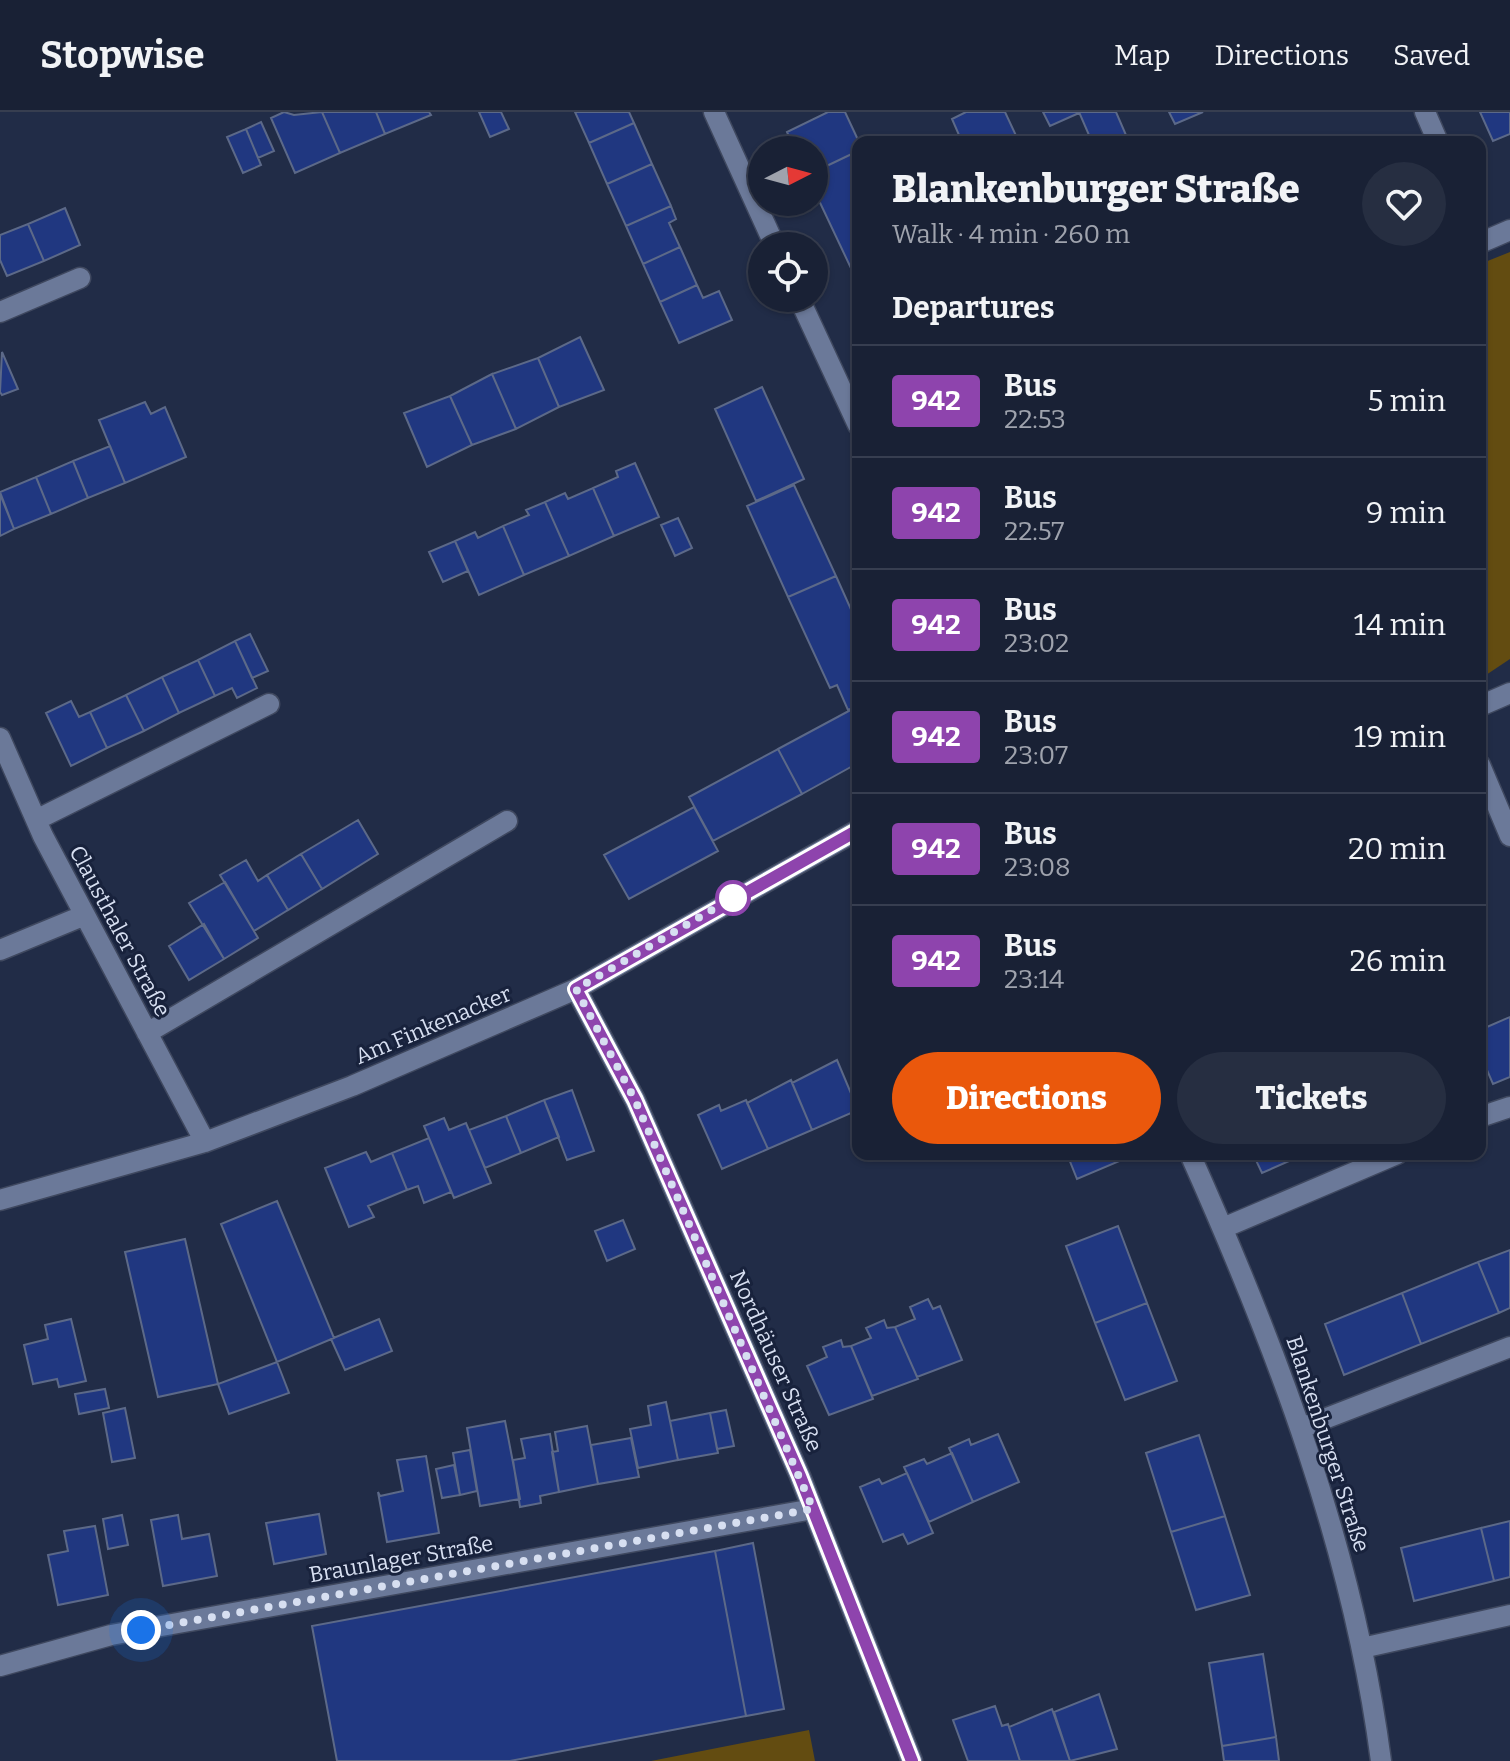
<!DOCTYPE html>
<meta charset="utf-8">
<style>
:root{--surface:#192135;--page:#262e41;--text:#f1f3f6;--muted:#9fa3ad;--line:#373e50;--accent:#ea580c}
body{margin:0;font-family:Bitter,serif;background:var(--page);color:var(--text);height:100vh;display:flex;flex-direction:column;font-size:30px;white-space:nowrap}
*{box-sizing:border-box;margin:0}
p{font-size:26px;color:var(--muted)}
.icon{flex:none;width:44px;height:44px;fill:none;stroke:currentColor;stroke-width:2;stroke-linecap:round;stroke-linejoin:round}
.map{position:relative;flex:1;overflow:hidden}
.drawer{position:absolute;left:852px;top:24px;width:634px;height:1024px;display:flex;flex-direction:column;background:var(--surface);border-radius:16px;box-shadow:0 2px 6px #0004,0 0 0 2px var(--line)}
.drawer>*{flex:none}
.badge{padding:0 16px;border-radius:6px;font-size:28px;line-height:52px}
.needle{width:52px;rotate:84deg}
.buttons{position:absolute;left:748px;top:24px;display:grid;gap:16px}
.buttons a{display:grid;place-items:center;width:80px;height:80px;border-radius:50%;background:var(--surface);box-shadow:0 2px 6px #0004,0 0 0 2px var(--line);font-size:40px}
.you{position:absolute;width:40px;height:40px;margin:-20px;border:6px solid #fff;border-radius:50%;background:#1a73e8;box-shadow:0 0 0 12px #1a73e833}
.map>.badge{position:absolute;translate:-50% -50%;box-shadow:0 0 0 4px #fff}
h2{padding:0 40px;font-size:30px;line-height:72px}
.round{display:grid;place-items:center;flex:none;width:84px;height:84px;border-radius:42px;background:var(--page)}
.summary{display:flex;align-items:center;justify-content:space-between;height:136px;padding:0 40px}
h1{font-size:38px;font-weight:800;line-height:60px}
.action{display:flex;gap:16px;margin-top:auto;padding:16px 40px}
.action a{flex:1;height:92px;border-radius:48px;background:var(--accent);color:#fff;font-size:32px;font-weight:800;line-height:92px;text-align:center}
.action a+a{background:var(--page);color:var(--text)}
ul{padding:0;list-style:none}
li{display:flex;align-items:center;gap:24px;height:112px;padding:0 40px;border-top:2px solid var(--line)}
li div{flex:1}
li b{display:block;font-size:30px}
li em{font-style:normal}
li .badge{min-width:88px;font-weight:700;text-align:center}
header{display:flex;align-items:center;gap:48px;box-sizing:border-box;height:112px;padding:0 40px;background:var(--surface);border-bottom:2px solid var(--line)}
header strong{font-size:38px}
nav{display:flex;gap:44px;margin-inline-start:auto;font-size:28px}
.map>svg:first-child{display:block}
.green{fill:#634c11}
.building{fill:#203780;stroke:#5c6988;stroke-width:2}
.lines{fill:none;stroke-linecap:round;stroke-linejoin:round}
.minor-casing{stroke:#3f485f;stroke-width:23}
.minor{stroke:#6b7999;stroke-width:20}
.line-casing{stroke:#fff;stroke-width:18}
.line{stroke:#8e44ad;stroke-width:12}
.walk{stroke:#d7dff1;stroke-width:8;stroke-dasharray:0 14.4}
.stop-dot{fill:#fff;stroke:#8e44ad;stroke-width:4}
.labels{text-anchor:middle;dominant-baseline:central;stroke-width:6;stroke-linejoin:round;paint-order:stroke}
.street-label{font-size:22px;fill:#d7dff1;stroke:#18223c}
</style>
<header>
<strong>Stopwise</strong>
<nav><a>Map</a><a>Directions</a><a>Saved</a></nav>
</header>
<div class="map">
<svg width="1510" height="1649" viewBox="0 0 1510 1649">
<rect width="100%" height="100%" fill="#212c47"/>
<!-- green -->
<path class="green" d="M1510,140V547L1480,567V152Z
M809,1618L815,1649H651Z"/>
<!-- building -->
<path class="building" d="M284,0L294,3L322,0L340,41L295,61L271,6Z
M322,0H376L385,22L340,41Z
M376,0H429L431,3L385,22Z
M479,0H501L509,17L490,25Z
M575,0H629L634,11L589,31Z
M828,0H845L859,30L858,39L814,60V38H795L787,20Z
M966,0H1005L1019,30H962L952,7Z
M1043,0H1079V1L1050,14Z
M1116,0L1129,30H1092L1079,0Z
M1169,0H1203L1175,12Z
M1480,0H1510V22L1493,29Z
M261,10L274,39L258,46L246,17Z
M634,11L652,52L607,72L589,31Z
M246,17L261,53L243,61L227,25Z
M858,39V171L814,78V60Z
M652,52L671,94L626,114L607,72Z
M671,94L676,107L669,111L680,135L643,152L626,114Z
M65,96L80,133L44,149L28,112Z
M28,112L44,149L7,164L0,148V123Z
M680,135L697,173L660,190L643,152Z
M697,173L703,186L719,179L732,208L679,231L660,190Z
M580,225L604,278L559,295L538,246Z
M2,240L18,277L2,283L0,280Z
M538,246L559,295L516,317L492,262Z
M492,262L516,317L472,333L450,284Z
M762,275L804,367L756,389L715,297Z
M450,284L472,333L427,355L404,301Z
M145,290L151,302L165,295L186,345L125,371L99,308Z
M110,334L125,371L88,386L73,349Z
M73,349L88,386L51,402L36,365Z
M635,351L659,405L614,424L593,376L618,365L616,359Z
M36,365L51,402L14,417L0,380Z
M794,373L836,464L788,485L747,394Z
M593,376L614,424L569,444L545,390L565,381L568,387Z
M0,382L14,417L0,424Z
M545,390L569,444L524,463L503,414L529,403L526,398Z
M678,406L692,436L675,444L661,413Z
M503,414L524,463L479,483L455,429L475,420L478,426Z
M455,429L468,459L443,470L429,440Z
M836,464L858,513V564L853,566L858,577V594L848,598L837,573L830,576L788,485Z
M250,522L268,559L252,566L235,529Z
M235,529L257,576L237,586L232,576L215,584L198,548Z
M198,548L215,584L179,601L162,565Z
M162,565L179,601L144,619L126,583Z
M126,583L144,619L107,636L90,600Z
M71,589L79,605L90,600L107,636L71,654L46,601Z
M858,594V651L802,682L778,637Z
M778,637L802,682L713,729L689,685Z
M694,695L718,739L629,787L604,743Z
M358,708L378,742L322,777L301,742Z
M301,742L322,777L288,798L267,763Z
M246,748L258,769L267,763L288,798L254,819L220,763Z
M225,770L258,826L224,847L189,791Z
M204,812L224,847L189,868L169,834Z
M1510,905V965L1493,972L1480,942V918Z
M837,948L858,998L812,1018L792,971Z
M791,968L812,1018L768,1037L747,991Z
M572,978L594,1039L567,1048L544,988Z
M544,988L559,1025L521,1041L506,1004Z
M746,988L768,1037L722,1057L698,1003L719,993L721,999Z
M506,1004L521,1041L485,1056L469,1018Z
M444,1006L449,1018L466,1011L491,1071L454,1086L424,1014Z
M429,1026L451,1080L424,1091L418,1074L407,1078L392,1041Z
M366,1040L371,1050L392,1041L407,1078L368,1094L374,1105L349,1115L325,1056Z
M1067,1042H1128L1129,1045L1077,1067Z
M1253,1042H1305L1262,1061Z
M277,1089L334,1226L277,1250L221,1112Z
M623,1108L635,1137L607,1149L595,1119Z
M1118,1114L1147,1191L1095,1211L1066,1134Z
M185,1127L218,1272L158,1285L125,1140Z
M1510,1138V1196L1499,1201L1478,1150Z
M1478,1150L1499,1201L1421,1232L1402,1181Z
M1402,1181L1421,1232L1344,1263L1325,1212Z
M928,1187L933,1197L940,1194L962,1248L917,1265L895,1215L915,1207L910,1195Z
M1147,1191L1177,1269L1125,1288L1095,1211Z
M71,1207L86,1269L59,1275L57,1267L33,1272L24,1233L48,1227L45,1213Z
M379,1207L392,1239L345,1258L331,1227Z
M884,1208L887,1216L895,1215L918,1267L872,1284L851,1234L871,1226L866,1216Z
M841,1228L843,1235L851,1234L873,1287L829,1303L807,1254L827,1245L823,1235Z
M277,1250L289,1281L229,1302L218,1272Z
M105,1277L109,1296L79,1302L75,1282Z
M666,1290L678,1348L638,1356L630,1317L651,1313L648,1294Z
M125,1296L135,1346L112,1350L103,1301Z
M726,1298L734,1334L717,1337L710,1301Z
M710,1301L718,1341L678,1348L670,1309Z
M505,1309L520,1387L480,1394L467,1316Z
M587,1314L598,1372L559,1380L552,1340L558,1339L555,1320Z
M550,1322L559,1380L540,1384L541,1391L520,1395L513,1348L525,1346L521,1327Z
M998,1322L1019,1370L973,1390L949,1336L969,1327L971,1333Z
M1199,1323L1225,1404L1171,1420L1146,1341Z
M631,1326L639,1365L598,1372L591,1333Z
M470,1338L477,1379L460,1383L453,1341Z
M952,1341L973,1390L929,1410L904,1355L924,1347L927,1352Z
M426,1344L439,1421L387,1430L378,1380L380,1384L403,1379L397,1348Z
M454,1353L460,1383L442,1386L436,1357Z
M907,1361L933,1421L908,1432L903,1422L883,1430L860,1375L879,1367L882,1372Z
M319,1402L326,1442L274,1452L266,1411Z
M122,1403L128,1433L108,1437L103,1407Z
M178,1403L182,1427L209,1422L217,1464L163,1474L151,1408Z
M1225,1404L1250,1483L1196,1498L1171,1420Z
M1510,1409V1465L1494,1469L1481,1416Z
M95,1414L108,1483L58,1493L48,1443L68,1439L64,1419Z
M1481,1416L1494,1469L1414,1489L1401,1436Z
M753,1431L784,1597L746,1604L715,1439Z
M715,1439L746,1604L510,1649H337L312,1514Z
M1263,1542L1276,1625L1222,1634L1209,1551Z
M1099,1582L1117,1637L1070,1649L1054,1600Z
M995,1594L1002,1614L1008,1612L1020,1649H968L953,1608Z
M1052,1597L1070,1649H1020L1009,1615Z
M1276,1625L1279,1649H1224L1222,1634Z"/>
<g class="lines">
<!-- minor casing -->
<g class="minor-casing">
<path id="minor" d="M714,0L775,134
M1425,0L1438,30
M1480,131L1510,118
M799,186L858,313
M0,200L80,166
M1480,594L1510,581
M0,626L43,724L205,1030
M1480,653L1510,724
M36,708L269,592
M0,838L85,803
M576,877L635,988L800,1364L912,1649
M147,921L507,709
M1480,1005L1510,995
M1190,1042C1277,1237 1353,1436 1381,1649
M0,1088L205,1030L352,974L576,877L858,718
M1223,1116L1397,1042
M1301,1316L1510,1235
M1362,1536L1510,1503
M0,1554L111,1523L813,1397"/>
</g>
<!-- minor -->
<use href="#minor" class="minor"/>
</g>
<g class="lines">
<!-- line casing -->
<g class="line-casing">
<path id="line" d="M858,718L576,877L635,988L800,1364L912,1649"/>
</g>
<!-- line -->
<use href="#line" class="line"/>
<!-- walk -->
<path class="walk" d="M141,1518L813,1397L635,988L576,877L741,781L733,786"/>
</g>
<!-- markers -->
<circle class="stop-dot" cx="733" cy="786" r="16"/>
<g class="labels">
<!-- street labels -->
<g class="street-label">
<text transform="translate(120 819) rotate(62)">Clausthaler Straße</text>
<text transform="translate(433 913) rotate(-23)">Am Finkenacker</text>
<text transform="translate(776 1249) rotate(66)">Nordhäuser Straße</text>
<text transform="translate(1328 1332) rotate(72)">Blankenburger Straße</text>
<text transform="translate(401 1447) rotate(-10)">Braunlager Straße</text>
</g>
</g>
</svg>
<div class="buttons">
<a><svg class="needle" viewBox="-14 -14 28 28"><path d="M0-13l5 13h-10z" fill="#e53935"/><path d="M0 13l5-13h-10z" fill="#9fa3ad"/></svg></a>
<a><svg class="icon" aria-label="locate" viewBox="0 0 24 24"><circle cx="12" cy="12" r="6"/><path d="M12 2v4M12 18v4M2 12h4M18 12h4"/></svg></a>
</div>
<div class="you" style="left:141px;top:1518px"></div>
<section class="drawer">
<div class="summary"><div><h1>Blankenburger Straße</h1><p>Walk · 4 min · 260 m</p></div><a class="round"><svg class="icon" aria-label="heart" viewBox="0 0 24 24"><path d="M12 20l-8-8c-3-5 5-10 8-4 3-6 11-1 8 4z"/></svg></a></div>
<h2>Departures</h2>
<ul>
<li><span class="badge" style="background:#8e44ad;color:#fff">942</span><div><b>Bus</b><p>22:53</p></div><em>5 min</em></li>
<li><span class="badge" style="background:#8e44ad;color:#fff">942</span><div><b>Bus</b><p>22:57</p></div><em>9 min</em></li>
<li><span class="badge" style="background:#8e44ad;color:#fff">942</span><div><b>Bus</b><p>23:02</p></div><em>14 min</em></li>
<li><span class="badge" style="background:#8e44ad;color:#fff">942</span><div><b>Bus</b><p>23:07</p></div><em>19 min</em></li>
<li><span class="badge" style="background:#8e44ad;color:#fff">942</span><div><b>Bus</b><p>23:08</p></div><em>20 min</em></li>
<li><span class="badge" style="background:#8e44ad;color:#fff">942</span><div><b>Bus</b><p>23:14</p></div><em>26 min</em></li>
</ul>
<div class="action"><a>Directions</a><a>Tickets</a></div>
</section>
</div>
